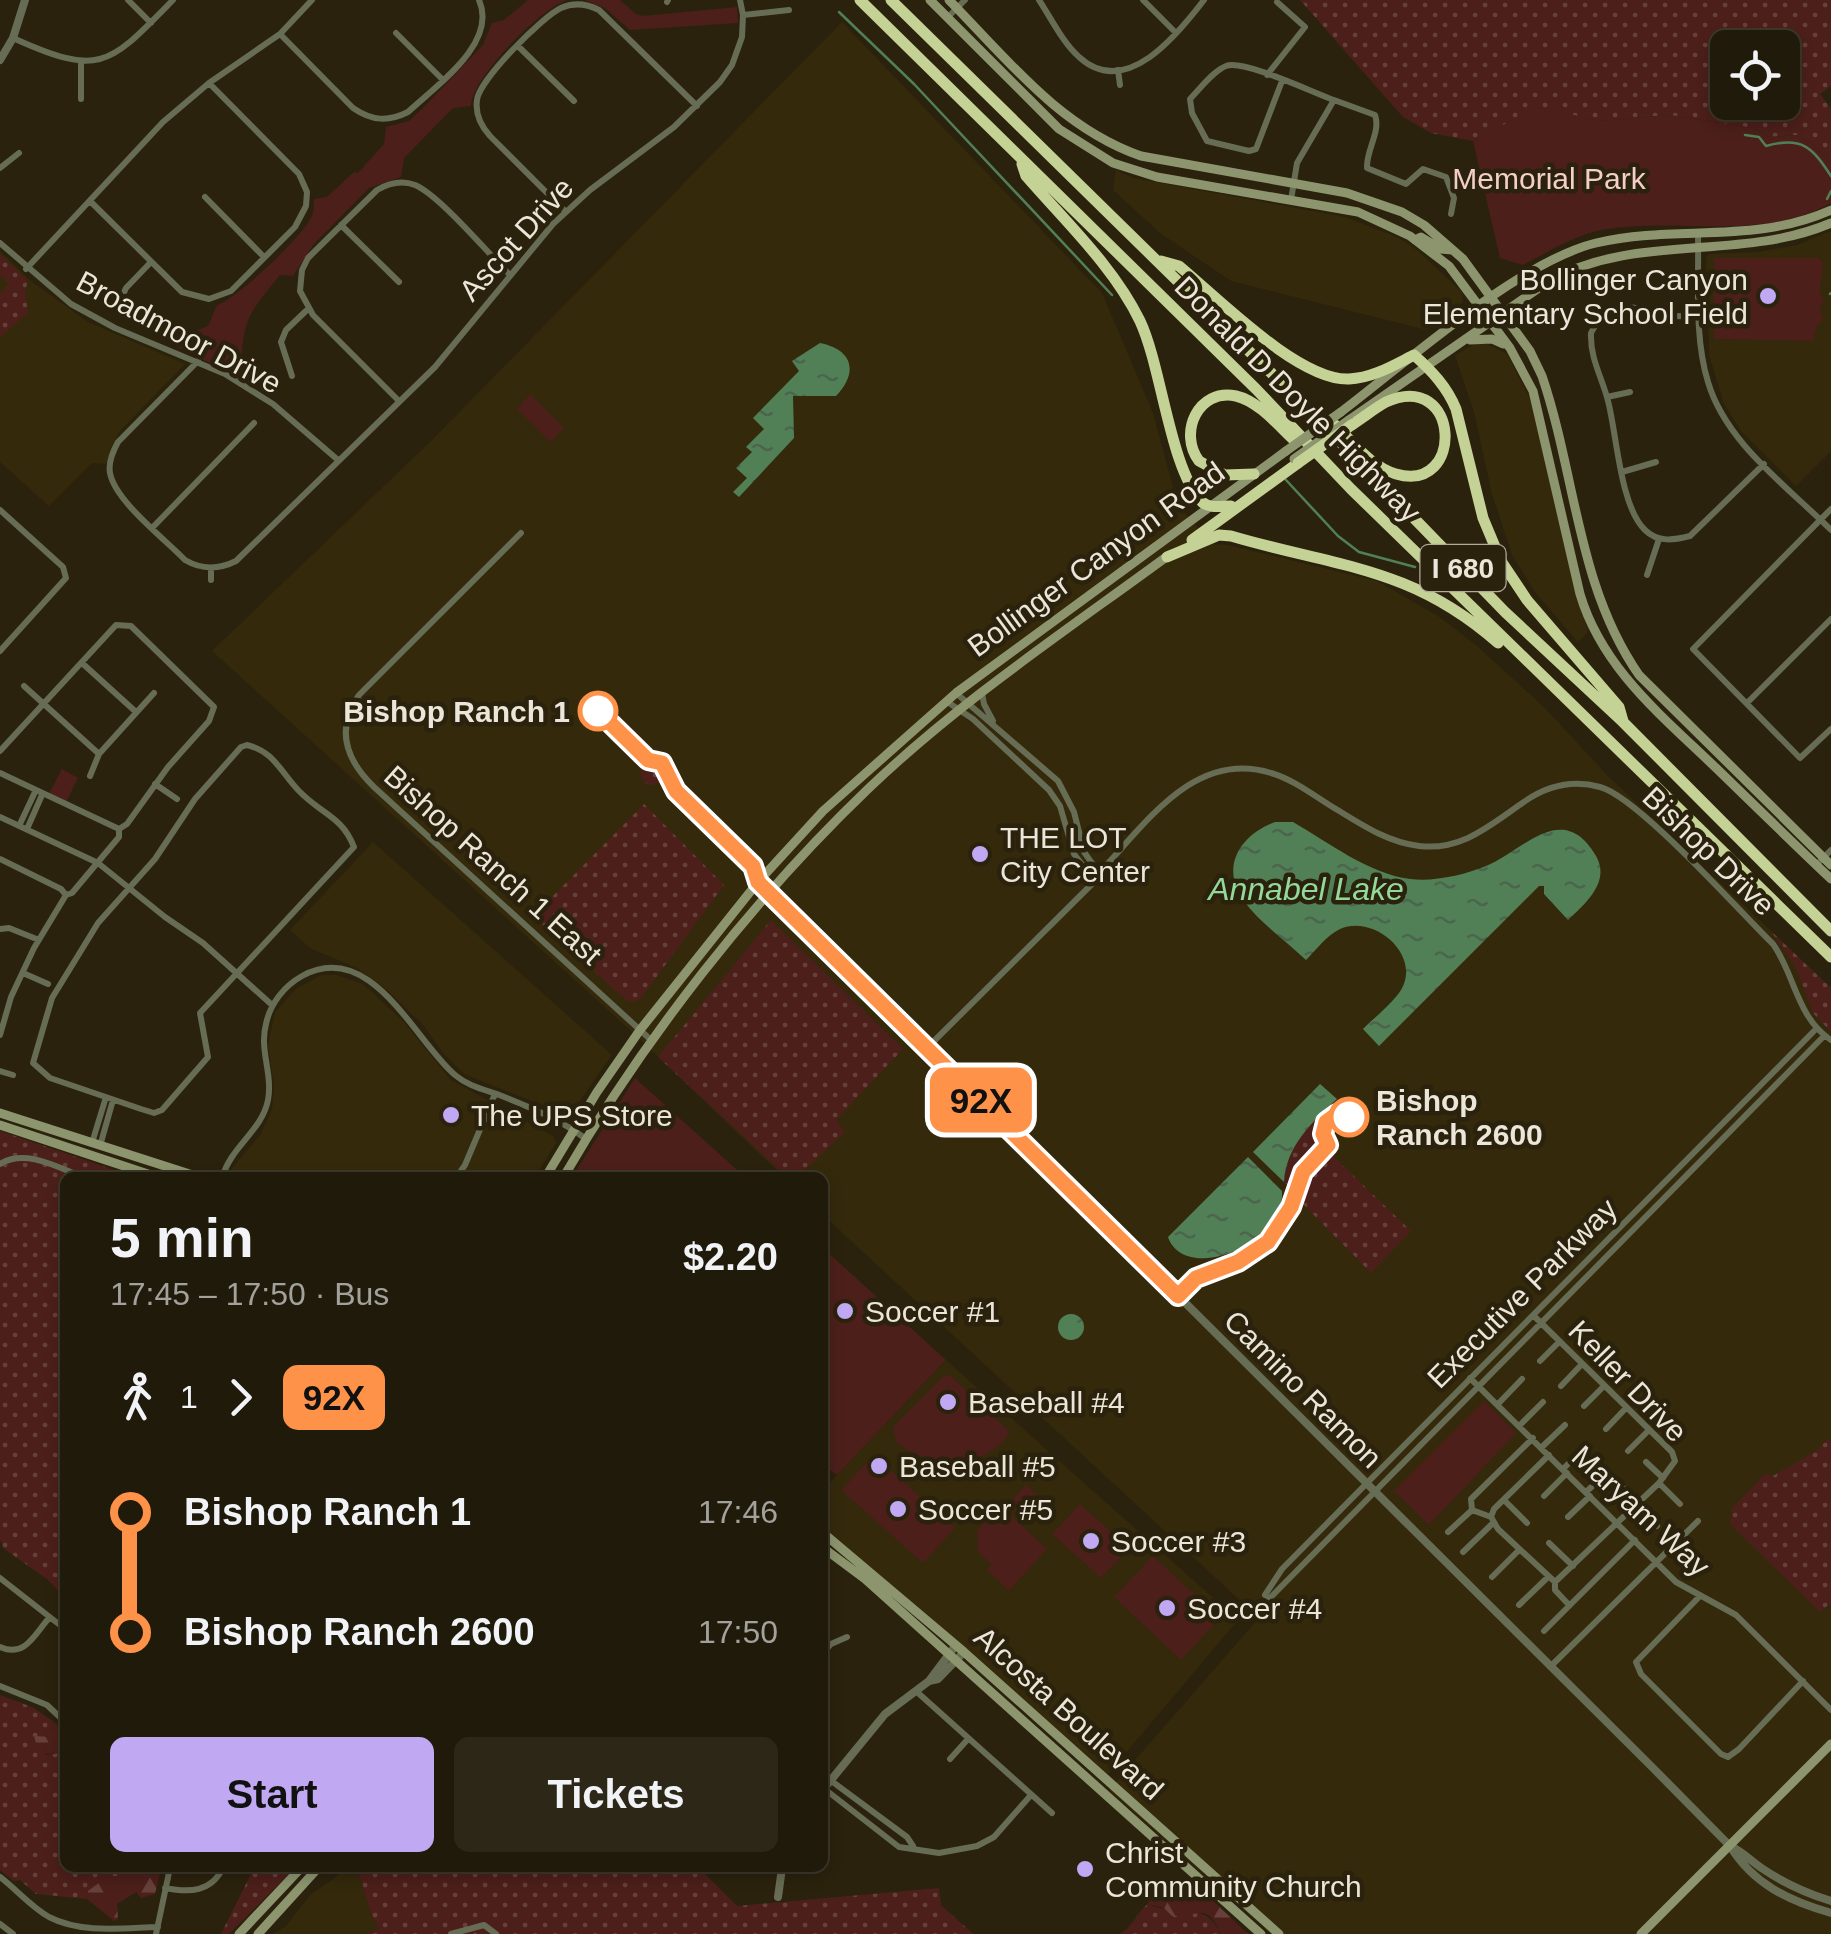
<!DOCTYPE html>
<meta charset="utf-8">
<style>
:root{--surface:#201a0a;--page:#2d2718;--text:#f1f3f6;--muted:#a2a19c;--line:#3d382b;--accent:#c1a8f3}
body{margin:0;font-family:Helvetica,sans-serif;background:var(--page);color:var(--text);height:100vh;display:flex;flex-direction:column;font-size:38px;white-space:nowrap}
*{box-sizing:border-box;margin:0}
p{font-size:32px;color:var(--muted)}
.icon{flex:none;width:55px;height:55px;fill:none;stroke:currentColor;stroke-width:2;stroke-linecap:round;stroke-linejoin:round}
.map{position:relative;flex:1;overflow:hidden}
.sheet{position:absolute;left:60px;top:1172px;width:768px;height:700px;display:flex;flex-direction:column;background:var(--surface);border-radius:15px;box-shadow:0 5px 15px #0003,0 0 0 2px var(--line)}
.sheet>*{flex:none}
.badge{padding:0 20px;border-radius:15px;font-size:35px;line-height:65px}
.buttons{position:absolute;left:1710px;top:30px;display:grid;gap:20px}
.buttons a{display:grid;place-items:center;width:90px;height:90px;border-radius:15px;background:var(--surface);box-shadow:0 5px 15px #0003,0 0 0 2px var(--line);font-size:50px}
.map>.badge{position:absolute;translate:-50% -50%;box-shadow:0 0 0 5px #fff}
.legs{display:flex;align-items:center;gap:15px;height:110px;padding:0 50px;font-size:32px}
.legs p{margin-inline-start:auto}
.summary{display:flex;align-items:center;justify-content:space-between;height:170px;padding:0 50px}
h1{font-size:55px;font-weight:700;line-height:75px}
.cta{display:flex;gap:20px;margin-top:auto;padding:20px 50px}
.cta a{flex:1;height:115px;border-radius:15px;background:var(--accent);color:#111;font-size:40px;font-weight:700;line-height:115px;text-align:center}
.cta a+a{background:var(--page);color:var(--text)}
ul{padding:0 50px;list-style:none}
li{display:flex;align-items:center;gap:35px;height:120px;font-size:38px}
li i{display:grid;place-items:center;width:15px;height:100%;margin:0 12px;background:currentColor}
li i::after{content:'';width:25px;height:25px;margin:-12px;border:8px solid;border-radius:50%;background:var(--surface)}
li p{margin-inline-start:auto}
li:first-child i{background:linear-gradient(#0000 50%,currentColor 0)}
li:last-child i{background:linear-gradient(currentColor 50%,#0000 0)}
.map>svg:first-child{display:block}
.built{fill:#34290b}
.grass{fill:url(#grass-dots);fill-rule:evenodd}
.forest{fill:url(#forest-firs)}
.park{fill:#4c1f1a}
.water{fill:url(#water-ripples)}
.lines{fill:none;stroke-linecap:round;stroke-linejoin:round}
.stream{stroke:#518057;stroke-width:2.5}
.minor{stroke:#676c54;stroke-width:6}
.tertiary{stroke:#676c54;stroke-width:8}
.secondary{stroke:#8d956f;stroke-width:9}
.motorway{stroke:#c5d295;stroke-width:11}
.secondary-bridge{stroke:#8d956f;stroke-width:9}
.motorway-bridge{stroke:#c5d295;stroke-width:11}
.line-1-casing{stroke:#fff;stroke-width:22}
.line-1{stroke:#ff9249;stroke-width:15}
.poi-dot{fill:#c1a8f3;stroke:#2b220d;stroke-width:4}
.stop-1-dot{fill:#fff;stroke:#ff9249;stroke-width:5}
.labels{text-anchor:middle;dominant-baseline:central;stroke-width:9;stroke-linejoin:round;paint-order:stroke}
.shield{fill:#2b220d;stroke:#b1ab9c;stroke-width:2.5}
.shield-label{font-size:28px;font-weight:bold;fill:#ebe6d9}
.park-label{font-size:30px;fill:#f4cec8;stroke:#2b220d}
.street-label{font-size:30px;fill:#ebe6d9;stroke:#2b220d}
.poi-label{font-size:30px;fill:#ebe6d9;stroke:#2b220d;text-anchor:start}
.stop-label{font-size:30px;font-weight:bold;fill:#ebe6d9;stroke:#2b220d;text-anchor:end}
.water-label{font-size:32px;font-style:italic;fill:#93d99b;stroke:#2b220d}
</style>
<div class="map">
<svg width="1831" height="1934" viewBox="0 0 1831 1934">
<defs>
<pattern id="grass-dots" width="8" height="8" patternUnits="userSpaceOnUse" patternTransform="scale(2.5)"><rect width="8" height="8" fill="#4c1f1a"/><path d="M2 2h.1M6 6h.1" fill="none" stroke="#66403b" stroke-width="1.8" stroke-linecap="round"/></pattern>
<pattern id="forest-firs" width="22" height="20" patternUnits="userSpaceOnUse" patternTransform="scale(2.5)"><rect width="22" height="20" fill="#4c1f1a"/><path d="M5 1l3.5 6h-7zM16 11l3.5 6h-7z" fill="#66403b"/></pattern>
<pattern id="water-ripples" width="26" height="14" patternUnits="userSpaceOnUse" patternTransform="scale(2.5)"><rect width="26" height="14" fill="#518057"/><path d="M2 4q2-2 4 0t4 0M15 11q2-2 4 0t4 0" fill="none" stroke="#4c654d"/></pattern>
</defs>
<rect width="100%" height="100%" fill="#2b220d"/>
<!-- built -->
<path class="built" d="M842,22L1102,293L1153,413L1178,506L1214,544L1228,545L1377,581L1438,616L1477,646L1545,708L1608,776L1831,988V1934H1271L1109,1790L1259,1618L823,1215L822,1178L784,1177L630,1030L212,651L432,440Z
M1116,170L1133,178L1345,217L1399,238L1417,250L1460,290L1463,295L1462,306L1427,330L1231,281L1160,233L1113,190Z
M1831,231V451L1796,486L1742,432L1724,404L1709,355L1706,258L1709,254L1758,252L1797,245Z
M0,251L32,282L88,322L185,364L119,432L106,464L92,463L49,506L0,462Z
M1485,343L1507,354L1531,401L1588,632L1578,642L1535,592L1512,555L1492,494L1474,412L1455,355L1475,344Z
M373,842L612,1055L569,1116L464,1074L443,1053L423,1025L386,989L357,968L310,948L290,930Z
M321,975H336L363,984L402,1020L451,1080L553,1136L556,1143L535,1177L231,1178L232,1168L260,1135L272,1110L274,1086L268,1045L275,1012L296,989Z
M946,1360L1238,1620L1108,1774L823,1526L822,1491Z
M349,1868H357L372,1917L381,1928L366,1934H273L286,1926L310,1895Z"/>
<!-- grass -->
<path class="grass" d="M1300,0H1831V86L1820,94L1831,109V164L1814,145L1797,135L1770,137L1753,128L1669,115L1601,121L1537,108L1473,141L1431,133L1403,117ZM1728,48H1782V102H1728Z
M0,254L28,281L25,291L28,313L0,337V294L9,284L0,275Z
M641 774a11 11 0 1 1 22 0a11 11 0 1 1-22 0Z
M644,804L724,885L641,998L634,1002L627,1001L533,916Z
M771,920L903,1049L836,1120L845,1132L797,1177H787L658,1057Z
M1771,931L1831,988V1032L1813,1013L1795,966Z
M1337,1099L1340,1103L1314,1129L1321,1143L1302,1163L1291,1188L1284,1182C1286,1146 1312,1122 1337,1099Z
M0,1131L135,1177L65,1178V1598L47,1579L3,1548L0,1539Z
M1331,1154L1411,1231L1371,1273L1297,1198C1302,1179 1311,1159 1331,1154Z
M1828,1438L1831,1441V1603L1820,1612L1730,1524L1732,1508L1766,1473L1771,1477L1819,1449Z
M0,1695L32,1707L54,1722L49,1724L54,1733L45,1755L60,1753L65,1759V1868H122L117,1876L88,1891L87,1899L36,1894L20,1880L14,1881L0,1870Z
M254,1868H295L229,1934H221Z
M357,1868H699L737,1906L939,1888L941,1905L973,1934H366L380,1928L372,1917Z
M1148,1904C1177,1917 1206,1900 1221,1934H1120C1134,1926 1136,1913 1148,1904Z"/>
<!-- forest -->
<path class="forest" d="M54,1722L65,1732V1759L59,1753L39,1754L34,1736L51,1737L54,1733L49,1724Z
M122,1868H161L155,1894L141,1898L136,1892L117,1904L118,1919L114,1921L87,1899L88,1891L108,1876H117Z
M1171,1882L1190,1885L1212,1900L1248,1934H1221C1207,1901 1199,1917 1172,1916L1164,1908L1148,1904L1149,1895Z"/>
<!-- park -->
<path class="park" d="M528,0H567C540,9 472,77 471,106L453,108L404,158L401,177L369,188L313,245L293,276L280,275C244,319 243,320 241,378L167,342L208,326L217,305C236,300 304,235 312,216C314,211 314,204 314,199L327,197L354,172L358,173L384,144L386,127L409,121L425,106L483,45L492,23L504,20Z
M584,0H620L636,14L643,16L737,7L738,23L630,30L605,8Z
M1537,107L1601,121L1669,115L1753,128L1770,137L1797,135L1814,145L1831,164V203C1758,243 1679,216 1601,230C1573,236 1548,252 1523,265L1500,258L1473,141Z
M1714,258H1818L1823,263L1820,292L1824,300L1820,309L1823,320L1817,326L1813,341L1714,339Z
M530,394L564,428L550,442L517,409Z
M62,769L78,778L66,802L49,794Z
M635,1078L745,1177H572Z
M823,1248L946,1360L837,1475L823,1465Z
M945,1375L951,1376L1010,1432C987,1471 927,1468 896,1442L893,1427Z
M1484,1401L1516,1433L1429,1525L1394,1491Z
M874,1455L955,1528L923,1563L841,1490Z
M1026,1485L1043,1501L1025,1521L1007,1505Z
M1080,1504L1129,1548L1101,1578L1052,1534Z
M1000,1505L1047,1549L1009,1591L987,1570L992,1565L978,1552L977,1531Z
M1153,1556L1220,1618L1181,1660L1114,1597Z"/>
<!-- water -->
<path class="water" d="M820,343C854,350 858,373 836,396H793L794,438L739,497L733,492L747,478L736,468L752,452L746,447L764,429L753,418L799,371L792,361Z
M1275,822H1293C1328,842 1369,874 1410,879C1434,882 1464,875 1486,866C1524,850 1563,799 1596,856C1611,882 1585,904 1568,920L1544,894V886H1539L1379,1046L1363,1029C1375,1017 1392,1004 1401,990C1422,955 1374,914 1340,929C1327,935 1316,950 1306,960C1286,941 1260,923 1244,901C1219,867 1241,834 1275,822Z
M1320,1084L1337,1099C1312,1122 1286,1146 1284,1182L1253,1152Z
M1248,1157L1282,1191C1285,1246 1184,1284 1168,1237Z
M1058 1327a13 13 0 1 1 26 0a13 13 0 1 1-26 0Z"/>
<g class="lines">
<!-- stream -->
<path class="stream" d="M839,12L914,84L1112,295
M1745,135L1759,137L1766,146C1802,136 1812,147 1831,176
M1827,199L1831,191
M1830,294L1831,293
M1286,480L1338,536L1359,552L1415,567"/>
<!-- minor -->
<path class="minor" d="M128,0L151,23
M1039,0C1051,18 1063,43 1079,57C1126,100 1178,34 1204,0
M1143,0L1176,33
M667,2L668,0
M743,15L789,10
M947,18L965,0
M396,33L442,79
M280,34L353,108C372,121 388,122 408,112C437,85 498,43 479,0
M13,38C101,78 109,65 173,0
M519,47L574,101
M1118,70L1120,85
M1267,75L1305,27L1277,2
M1282,81L1256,149L1249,151L1207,141L1192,113L1190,99C1200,89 1213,71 1226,66C1243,59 1314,93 1334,100
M81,99V61
M0,168L19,153
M205,197L264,257
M1291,200L1297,163L1334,100L1375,115C1381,132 1366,150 1367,168L1406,184L1423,169L1446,177L1454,198L1451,214
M91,202L182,292L209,299L231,291L295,227L306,206L307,192L299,174L209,83
M566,212L490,136C481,126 475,114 477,100C479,80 543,16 561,8C574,2 587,4 599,10L697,106
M341,225L399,282
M1698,235C1699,282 1694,337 1708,382C1726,443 1787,486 1831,530
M0,243L71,304L115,328L225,374L273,404L338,460
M26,269L163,122L209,83L280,34L312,0
M121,299L126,288L151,262
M1701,317C1690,316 1679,317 1668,315C1635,309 1611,294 1591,333C1590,359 1602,377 1608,401C1617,435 1620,506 1645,530C1658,543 1674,540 1690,536L1764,464
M198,361L118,442C113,451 108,462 110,473C115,501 165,539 185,560C202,570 218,570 236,561L435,367L553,224L590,190L674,127L720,82L732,65L742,37L743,15L740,0
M292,376L281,342L286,330L308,309
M1607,397L1630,392
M399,401L313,315L300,291L302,270L308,258L377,190C389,183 402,180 415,185C439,195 488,253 509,274
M1622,472L1656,462
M1831,509L1693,649L1800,758L1831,729
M0,510L63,567L66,578L0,651
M153,527L254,423
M521,533L359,695C335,729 346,760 374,787L651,1040
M211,568V580
M1647,575L1659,539
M82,663L136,712
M24,686L99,754
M956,693L1058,781L1074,812L1084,852L1099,873
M982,693L984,704L993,721
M946,701L973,719L1049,790L1060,806L1074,854L1095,881
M1747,703L1831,619
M247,745C274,751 282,774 299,791C321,814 342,816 354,847L200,1013L208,1057L162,1110L154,1113L141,1109L50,1078L33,1063L52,998L98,923L155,859L195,799L241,747Z
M0,751L116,625L131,626L214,707L209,721L168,767L127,824L119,829L0,773
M90,776L99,754L154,693
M155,784L177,799
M0,817L98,863L165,917L203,943L272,1005
M19,826L35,792
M27,829L42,795
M0,859L61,889L66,895L34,948L11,997L0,1035
M1816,865L1831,850
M66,895L72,893L119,837V829
M0,929L9,928L39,940
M23,973L48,984
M928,1047L1095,881L1099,873C1145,825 1194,749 1271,773C1292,779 1312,794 1331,806C1359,823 1386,842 1419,846C1461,851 1489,826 1521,804C1544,787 1571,779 1600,787C1638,797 1739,911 1773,944C1795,975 1797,1018 1831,1040
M0,1071L13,1075
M92,1143L106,1097
M100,1146L113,1100
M0,1164C26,1148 59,1168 85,1178
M222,1178C231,1146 262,1131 268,1100C273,1074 259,1050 266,1024C270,1004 284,986 302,976C371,938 415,1041 455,1075C468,1086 482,1089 497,1094C527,1106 560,1119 586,1139
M456,1178L465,1165L495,1094
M1533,1315L1672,1452L1675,1461L1659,1483L1555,1582L1498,1529L1491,1517L1494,1509L1549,1455
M1540,1361L1559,1342
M1470,1378L1676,1582L1736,1615L1831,1710
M1561,1386L1582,1364
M1498,1404L1522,1379
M1584,1406L1604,1386
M1520,1425L1543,1402
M1606,1429L1626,1408
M1542,1447L1565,1425
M1628,1451L1649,1430
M1646,1462L1663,1478
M1563,1469L1587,1445
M1659,1483L1680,1504
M1623,1488L1638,1502
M1586,1492L1600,1479
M1544,1496L1567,1473
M1504,1500L1527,1523
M1635,1505L1657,1526
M1491,1517L1472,1510L1471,1499L1533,1438
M1568,1517L1590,1496
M1448,1532L1472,1510
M1549,1543L1573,1566
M1463,1552L1493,1523
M1492,1577L1519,1550
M0,1578L65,1629
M1555,1582V1590L1569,1605
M1265,1595L1282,1569L1817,1028
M1699,1597L1636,1662L1641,1674L1721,1754L1728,1757L1739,1749L1803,1681
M1269,1599L1824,1036
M1519,1605L1547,1578
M1544,1631L1635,1540
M0,1647C25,1658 34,1635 49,1618
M822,1654L831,1644L847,1637
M1550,1667L1698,1521
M0,1686L47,1705L65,1722
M917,1692L1052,1813
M950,1759L968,1739
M822,1774L907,1837L913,1846
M822,1787L899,1847L939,1853L977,1846L994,1837L1031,1795
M0,1877C17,1890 31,1907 49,1917C82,1934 123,1928 158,1927
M165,1888C190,1893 211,1892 223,1868
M0,1924L13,1934
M156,1934L170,1868
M451,1934L484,1925L496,1934"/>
<!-- tertiary -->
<path class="tertiary" d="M0,60L13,38L25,0
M758,882L928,1047L1651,1766L1730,1846C1753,1884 1789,1901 1831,1913
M929,1681L956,1645
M822,1791L885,1714L929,1681L938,1679L964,1652
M1730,1846C1743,1852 1751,1861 1763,1869C1785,1884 1806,1893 1831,1901
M778,1897L782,1868"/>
<!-- secondary -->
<path class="secondary" d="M930,0L1059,129L1113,163L1157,177L1358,212L1410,236L1449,266L1510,348L1533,391L1580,594C1602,668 1661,715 1715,767C1753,804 1792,842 1831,879
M949,0C1007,59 1060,128 1141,156L1347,193L1402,212L1424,225L1463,259L1530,351L1542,376C1576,476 1577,586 1639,675L1831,865
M1415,240L1421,237L1441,249L1452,250
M1470,340L1492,339L1503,344
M1341,412C1407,362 1518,262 1596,243C1677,224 1752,245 1831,210
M1349,420L1549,281C1637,232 1740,262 1831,223
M0,1113L202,1178
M0,1125L160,1178
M545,1178L597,1092L640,1030L758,882L823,811L956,693L1286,451
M563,1178C643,1040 753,899 868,789C960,701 1067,630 1169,555
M822,1532L964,1652L1279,1934
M822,1547L865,1579L1261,1934
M239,1934L301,1868
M258,1934L318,1868
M1641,1934L1831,1744"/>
<!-- motorway -->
<path class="motorway" d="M860,0L1256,389L1351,489L1831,957
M891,0L1309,410L1505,612L1623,722L1831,931
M1022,164L1026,176C1065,221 1114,267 1140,321C1162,368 1170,469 1202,502C1210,509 1221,506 1231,506
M1161,261L1179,266C1219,299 1299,381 1349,379C1373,378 1394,365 1414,355C1432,371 1447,387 1456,409L1483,518L1501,561L1527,600L1619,707L1623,721
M1335,425C1352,441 1372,468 1396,474C1465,494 1461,369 1386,402C1375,408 1364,417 1353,424
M1254,474L1225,475L1199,461C1178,433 1198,388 1236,396C1258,401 1278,425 1294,440
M1192,540L1298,463
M1167,557L1219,535L1231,536C1336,567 1411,566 1498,643"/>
<!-- secondary-bridge -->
<path class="secondary-bridge" d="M1286,451L1341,412
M1294,459L1349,420"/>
<!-- motorway-bridge -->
<path class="motorway-bridge" d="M1298,463L1353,424"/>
</g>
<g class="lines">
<!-- line-1 casing -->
<g class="line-1-casing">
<path id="line-1" d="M598,711L648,760L662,763L676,791L753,866L758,882L1178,1296L1196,1278L1238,1262L1268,1242L1291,1207L1303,1172L1328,1145L1323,1134L1326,1122L1337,1114L1349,1117"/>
</g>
<!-- line-1 -->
<use href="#line-1" class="line-1"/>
</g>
<!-- markers -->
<g class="poi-dot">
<circle cx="1768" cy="296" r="10"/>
<circle cx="980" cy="854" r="10"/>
<circle cx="451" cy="1115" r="10"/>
<circle cx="845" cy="1311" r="10"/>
<circle cx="948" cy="1402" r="10"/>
<circle cx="879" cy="1466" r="10"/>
<circle cx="898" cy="1509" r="10"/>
<circle cx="1091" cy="1541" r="10"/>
<circle cx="1167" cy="1608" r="10"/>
<circle cx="1085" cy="1869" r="10"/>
</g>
<g class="stop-1-dot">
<circle cx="598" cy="711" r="18"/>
<circle cx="1349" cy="1117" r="18"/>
</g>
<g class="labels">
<!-- shield labels -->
<rect class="shield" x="1420.5" y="545" width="85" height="46" rx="8"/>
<g class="shield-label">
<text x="1463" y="568">I 680</text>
</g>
<!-- park labels -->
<g class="park-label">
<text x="1549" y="178">Memorial Park</text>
</g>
<!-- street labels -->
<g class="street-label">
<text transform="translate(516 239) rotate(-48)">Ascot Drive</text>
<text transform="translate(179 332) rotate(28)">Broadmoor Drive</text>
<text transform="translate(1298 399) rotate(45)">Donald D Doyle Highway</text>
<text transform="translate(1096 559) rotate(-36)">Bollinger Canyon Road</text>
<text transform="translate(1709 851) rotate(44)">Bishop Drive</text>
<text transform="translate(493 865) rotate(42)">Bishop Ranch 1 East</text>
<text transform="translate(1522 1293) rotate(-45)">Executive Parkway</text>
<text transform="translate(1628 1381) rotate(46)">Keller Drive</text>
<text transform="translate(1303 1389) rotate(45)">Camino Ramon</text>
<text transform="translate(1641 1511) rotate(43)">Maryam Way</text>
<text transform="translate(1069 1713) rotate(42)">Alcosta Boulevard</text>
</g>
<!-- poi labels -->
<g class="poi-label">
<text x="1748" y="279" text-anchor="end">Bollinger Canyon<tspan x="1748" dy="34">Elementary School Field</tspan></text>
<text x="1000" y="837">THE LOT<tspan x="1000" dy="34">City Center</tspan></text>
<text x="471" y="1115">The UPS Store</text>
<text x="865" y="1311">Soccer #1</text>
<text x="968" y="1402">Baseball #4</text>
<text x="899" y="1466">Baseball #5</text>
<text x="918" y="1509">Soccer #5</text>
<text x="1111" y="1541">Soccer #3</text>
<text x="1187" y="1608">Soccer #4</text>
<text x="1105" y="1852">Christ<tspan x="1105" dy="34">Community Church</tspan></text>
</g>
<!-- stop labels -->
<g class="stop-label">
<text x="570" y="711">Bishop Ranch 1</text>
<text x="1376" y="1100" text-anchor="start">Bishop<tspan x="1376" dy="34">Ranch 2600</tspan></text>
</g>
<!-- water labels -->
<g class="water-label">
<text x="1306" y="889">Annabel Lake</text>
</g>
</g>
</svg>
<div class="buttons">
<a><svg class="icon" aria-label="locate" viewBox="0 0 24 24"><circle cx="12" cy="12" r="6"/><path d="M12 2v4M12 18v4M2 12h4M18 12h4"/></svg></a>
</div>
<b class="badge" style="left:981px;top:1100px;background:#ff9249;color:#111">92X</b>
<section class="sheet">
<div class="summary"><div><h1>5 min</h1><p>17:45 – 17:50 · Bus</p></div><b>$2.20</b></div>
<div class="legs"><svg class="icon" aria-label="walk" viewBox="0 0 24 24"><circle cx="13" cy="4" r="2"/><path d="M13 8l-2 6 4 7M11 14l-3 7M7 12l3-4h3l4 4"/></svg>1<svg class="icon" aria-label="forward" viewBox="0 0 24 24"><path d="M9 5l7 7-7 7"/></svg><b class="badge" style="background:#ff9249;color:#111">92X</b></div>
<ul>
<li><i style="color:#ff9249"></i><b>Bishop Ranch 1</b><p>17:46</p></li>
<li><i style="color:#ff9249"></i><b>Bishop Ranch 2600</b><p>17:50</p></li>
</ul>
<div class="cta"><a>Start</a><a>Tickets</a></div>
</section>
</div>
